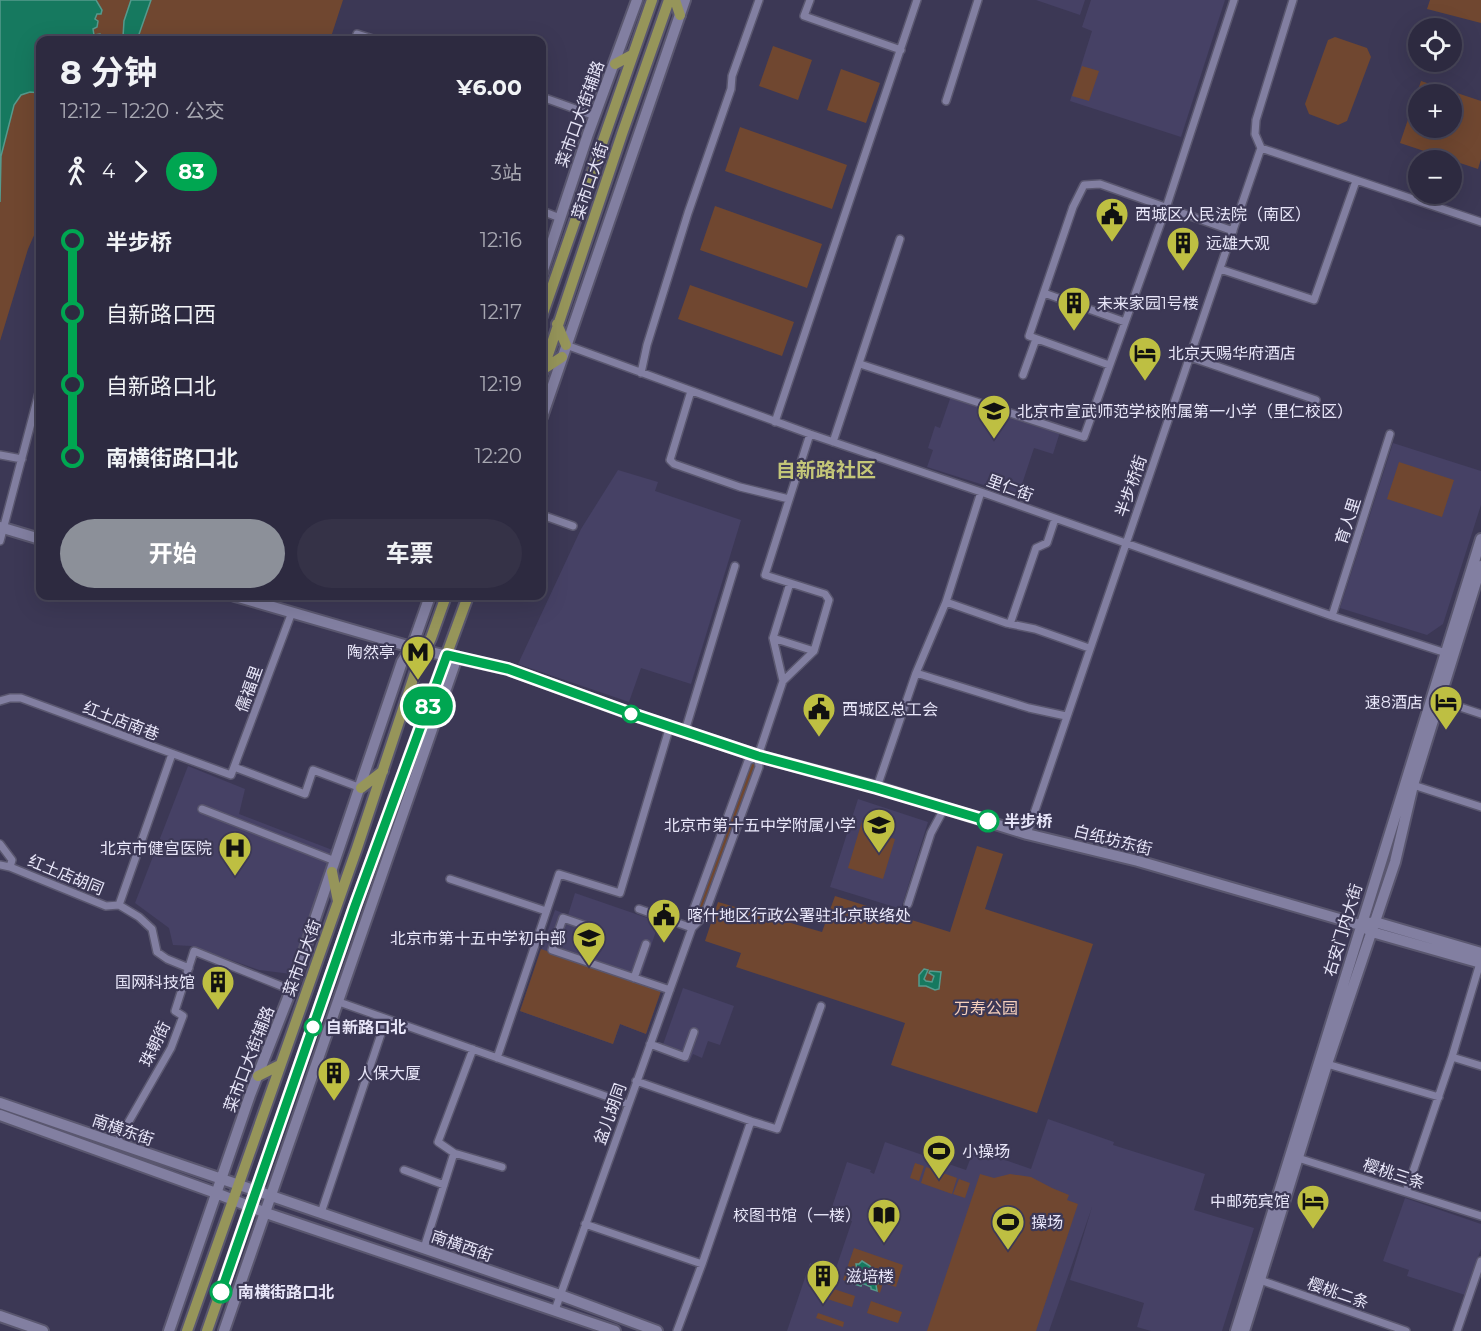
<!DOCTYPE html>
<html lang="zh">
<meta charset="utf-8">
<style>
:root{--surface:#2d2a40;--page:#353247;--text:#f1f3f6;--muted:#a7a7b1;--line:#484659;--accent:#8c9099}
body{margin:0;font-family:Montserrat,"Noto Sans SC",sans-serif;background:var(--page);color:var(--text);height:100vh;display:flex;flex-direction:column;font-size:22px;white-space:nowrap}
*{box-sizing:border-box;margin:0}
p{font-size:20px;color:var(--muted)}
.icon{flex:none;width:33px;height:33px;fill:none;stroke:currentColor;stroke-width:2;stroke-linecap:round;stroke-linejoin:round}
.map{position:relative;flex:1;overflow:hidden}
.panel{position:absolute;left:36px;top:36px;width:510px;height:564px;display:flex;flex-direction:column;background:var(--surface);border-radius:12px;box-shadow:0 6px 24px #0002,0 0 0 2px var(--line)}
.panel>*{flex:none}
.badge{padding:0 12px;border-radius:20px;font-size:21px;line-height:39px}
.buttons{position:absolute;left:1408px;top:18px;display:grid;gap:12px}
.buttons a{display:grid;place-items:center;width:54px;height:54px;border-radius:50%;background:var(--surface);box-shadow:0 6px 24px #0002,0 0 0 2px var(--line);font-size:30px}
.map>.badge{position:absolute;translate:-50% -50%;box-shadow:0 0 0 3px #fff}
.legs{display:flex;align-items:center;gap:9px;height:66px;padding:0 24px;font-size:20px}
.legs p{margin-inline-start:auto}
.headline{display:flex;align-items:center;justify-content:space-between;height:102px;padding:0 24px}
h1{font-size:33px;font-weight:700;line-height:45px}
.action{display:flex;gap:12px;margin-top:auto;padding:12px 24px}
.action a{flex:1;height:69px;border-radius:36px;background:var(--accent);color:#fff;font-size:24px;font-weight:700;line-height:69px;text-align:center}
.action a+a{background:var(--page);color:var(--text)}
ul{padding:0 24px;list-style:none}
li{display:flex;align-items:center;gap:21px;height:72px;font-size:22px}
li i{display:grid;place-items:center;width:9px;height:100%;margin:0 8px;background:currentColor}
li i::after{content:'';width:15px;height:15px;margin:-8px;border:4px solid;border-radius:50%;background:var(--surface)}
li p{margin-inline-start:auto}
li:first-child i{background:linear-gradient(#0000 50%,currentColor 0)}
li:last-child i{background:linear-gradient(currentColor 50%,#0000 0)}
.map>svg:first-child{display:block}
.built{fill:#464165}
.green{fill:#704730;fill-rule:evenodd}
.water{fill:#16795f;stroke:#559a8d;stroke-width:1.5}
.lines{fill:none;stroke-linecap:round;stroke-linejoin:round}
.street-casing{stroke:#5a576f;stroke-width:10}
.secondary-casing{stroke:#5a576f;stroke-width:14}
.primary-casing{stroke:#5a576f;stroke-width:14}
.street{stroke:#827fa1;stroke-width:7}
.secondary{stroke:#827fa1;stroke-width:10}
.primary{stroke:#96955a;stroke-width:10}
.line-1-casing{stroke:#fff;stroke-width:14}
.line-1{stroke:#00a651;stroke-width:9}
.stop-1-dot{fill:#fff;stroke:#00a651;stroke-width:3}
.labels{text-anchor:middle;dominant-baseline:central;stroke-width:4.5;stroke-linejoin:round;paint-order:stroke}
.street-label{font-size:16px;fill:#e8e6f9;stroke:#3c3855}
.poi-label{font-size:16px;fill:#e8e6f9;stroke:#3c3855;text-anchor:start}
.stop-label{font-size:16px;font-weight:bold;fill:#e8e6f9;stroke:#3c3855;text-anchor:start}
.park-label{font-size:16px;fill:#f6d0bc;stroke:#3c3855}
.quarter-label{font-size:20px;font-weight:bold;fill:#c4c678;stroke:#3c3855}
</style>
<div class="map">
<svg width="1481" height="1331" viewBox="0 0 1481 1331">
<rect width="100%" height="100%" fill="#3c3855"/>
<!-- built -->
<path class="built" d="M1036,0H1085L1080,15Z
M1091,0H1225L1181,137L1070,101L1092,31L1082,27Z
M951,396L1060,432L1053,454L1034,448L1018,496L927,467L933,450L928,448L935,426L940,428Z
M1393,443L1481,471V505L1443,624L1427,635L1340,608Z
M618,470L658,482L655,491L741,520L691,684L641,668L629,702L518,664L581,529Z
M188,766L245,789L239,814L335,851L291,974L259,970L191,946L173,945L169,928L135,903Z
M858,799L928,822L901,909L830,887Z
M575,893L659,922L641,976L663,984L646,1034L620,1024L613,1044L520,1011L555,910L568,915Z
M683,988L734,1006L720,1045L708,1041L702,1058L693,1054L689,1063L660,1053Z
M1048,1119L1114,1142L1113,1145L1205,1174L1194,1210L1254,1228L1222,1331H1151L1137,1327L1144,1303L1070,1280L1092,1207L1049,1331H787L810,1263L835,1271L852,1221L830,1213L847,1162L871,1170L870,1172L874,1174L885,1142L966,1170L974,1149L1031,1169Z
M1405,1198L1481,1224V1249L1465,1295L1407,1276L1409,1270L1383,1261Z"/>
<!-- green -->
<path class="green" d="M0,0H343L330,40H40V225L39,224L28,249L0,341Z
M1430,0H1481V23L1427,9Z
M1335,37L1367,48L1371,57L1347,121L1338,125L1309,114L1305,104L1328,40Z
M773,46L812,60L798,100L759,86Z
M1082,66L1099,71L1089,101L1072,96Z
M841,69L880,83L866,123L827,110Z
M1421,81L1481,101V159L1478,169L1400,143ZM1452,94V128H1419V94Z
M740,127L847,165L832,209L725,171Z
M715,206L822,244L807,288L700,250Z
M690,285L794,322L782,356L678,319Z
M1399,462L1454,480L1442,517L1387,499Z
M758,756V767L704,916L692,928L693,911L748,761Z
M863,818L875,822L872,832L895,839L883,879L848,868Z
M977,846L1003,854L985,909L1093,944L1037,1113L891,1065L905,1023L736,967L741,953L705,941L718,902L822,932L835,896L950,932Z
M541,949L661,991L646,1034L620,1024L613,1044L520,1011Z
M915,1163L924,1166L919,1181L910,1178Z
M926,1167L957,1178L952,1194L921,1183Z
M980,1174L994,1178L1010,1174L1031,1177L1052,1188L1069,1195L1067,1200L1078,1204L1036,1331H927Z
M959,1179L970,1183L965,1198L953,1194Z
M854,1248L903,1265L896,1287L883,1283L880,1293L862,1283L861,1286L843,1280Z
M825,1286L855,1296L852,1307L821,1297Z
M871,1301L902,1312L898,1323L867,1313Z
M818,1313L844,1322L843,1327L816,1318Z"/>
<!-- water -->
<path class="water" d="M0,0H96L102,10L101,14H97L95,19L98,21L97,27L93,29L94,35L100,34L101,40L108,36L118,39L123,37L124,21L131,0H151L137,40H40V93L30,92L21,95L14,105L1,156L0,202Z
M924,969L928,970L924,979L926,981L932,982L934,976L929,973L930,971L941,972L939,989L935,990L926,986H919V975Z
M862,1261L870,1266L876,1276L874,1279L879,1283L876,1285L877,1291L871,1289V1287L862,1283L861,1286L854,1284L863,1278V1274L857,1270L856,1264H859Z"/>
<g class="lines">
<!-- street casing -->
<g class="street-casing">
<path id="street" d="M810,0L804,16L901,50
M355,40L357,34L376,40
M542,97L595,116
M946,101L978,0
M1261,148L1481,222
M542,211L560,218
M1220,269L1314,300L1356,181
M1044,293L1125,322
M566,345L810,434L981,492L1332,616L1446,653
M1190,357L1316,400
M860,364L1084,437L1166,208L1234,0
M1109,365L1029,336L1073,207L1084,185L1100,184L1233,231
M641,373L647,345L688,213L731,89L732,76L759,0
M1023,375L1036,339
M691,391L670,460L674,464L740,487L789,499
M775,422L917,0
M833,442L900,239
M0,455L22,459
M542,515L573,526
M0,541L40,389
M946,602L1006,623L1035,629L1089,648
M1332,616L1390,434
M1010,624L1036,548L1047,543L1055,519
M773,638L790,583
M916,673L1029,708L1066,716
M783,681L773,638L814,651
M1439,700L1481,714
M0,701L10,698H21L231,775L292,612
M685,731L735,566
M234,767L305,794L313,770L361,788
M1413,785L1481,807
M877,787L916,673L946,602L981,492
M202,809L335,861
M1027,834L1261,148L1255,134L1256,120L1293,0
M0,844L12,860L10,867
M0,865L10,867L106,906L119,905L139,917L152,929L157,952L167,959L189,968
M450,879L546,911
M908,904L931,833L945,807
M119,905L172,754
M639,909L692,928
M692,928L704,916L759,767L758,756L783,681L814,651L829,600L825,594L765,575L810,434
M595,929L563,918L552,950L670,990
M634,978L646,944
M339,1002L628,1104
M650,1044L685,1057L694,1032
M1452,1057L1481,1066
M497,1058L559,874L620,893L670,726
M1327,1064L1439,1097
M636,1081L751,1121
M116,1144L171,1048L183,1016L175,1011L194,951L291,990
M454,1153L502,1167
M1298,1158L1481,1216
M404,1170L444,1185
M1406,1192L1452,1057L1480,963
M321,1213L386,1019
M585,1224L702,1264
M424,1248L454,1153L438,1142L473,1049
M1260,1280L1406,1331
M555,1310L692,928L693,911L748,761L758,756
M677,1331L702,1264L751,1121L777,1129L821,1006
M1457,1331L1481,1261"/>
</g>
<!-- secondary casing -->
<g class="secondary-casing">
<path id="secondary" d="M542,273L588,134L637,0
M542,417L685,0
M0,527L40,539
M235,596L425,651L508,669L631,714L758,756L877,787L1027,834L1138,861L1360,925L1372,932L1481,963
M1369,923L1375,922L1481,953
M0,1103L560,1295L657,1331
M0,1115L216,1193L266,1213L615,1331
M0,1316L43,1331
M169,1331L250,1095L291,990L402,662L412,647L430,596
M224,1331L457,657
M1236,1331L1481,539
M1244,1331L1327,1064L1395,862L1413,785L1481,566"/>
</g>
<!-- primary casing -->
<g class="primary-casing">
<path id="primary" d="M675,0L680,15
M615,64L632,55
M542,316L652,0
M557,324L566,345
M542,370L562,357
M542,373L622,134L669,0
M361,788L383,771
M332,872L338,901
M258,1076L280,1065
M187,1331L357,848L417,667L431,638L446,596
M207,1331L355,906L468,596"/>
</g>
<!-- street -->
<use href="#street" class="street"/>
<!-- secondary -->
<use href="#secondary" class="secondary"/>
<!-- primary -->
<use href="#primary" class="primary"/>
</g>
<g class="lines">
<!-- line-1 casing -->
<g class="line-1-casing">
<path id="line-1" d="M221,1292L355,906L447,655L508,669L632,714L758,756L877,788L988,821"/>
</g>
<!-- line-1 -->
<use href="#line-1" class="line-1"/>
</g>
<!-- icons -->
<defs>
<g id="civic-pin" transform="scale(1.725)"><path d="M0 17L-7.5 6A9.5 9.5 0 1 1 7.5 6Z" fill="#bebf42" stroke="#3c3855"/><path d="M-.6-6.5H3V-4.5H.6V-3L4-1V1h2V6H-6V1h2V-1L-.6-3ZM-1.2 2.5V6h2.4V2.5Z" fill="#111"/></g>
<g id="building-pin" transform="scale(1.725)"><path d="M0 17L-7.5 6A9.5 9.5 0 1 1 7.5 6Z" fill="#bebf42" stroke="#3c3855"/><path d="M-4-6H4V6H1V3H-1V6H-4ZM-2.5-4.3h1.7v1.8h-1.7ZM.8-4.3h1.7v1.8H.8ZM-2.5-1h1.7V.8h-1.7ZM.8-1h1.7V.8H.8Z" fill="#111"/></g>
<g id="hotel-pin" transform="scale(1.725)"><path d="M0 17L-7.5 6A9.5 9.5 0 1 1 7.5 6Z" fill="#bebf42" stroke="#3c3855"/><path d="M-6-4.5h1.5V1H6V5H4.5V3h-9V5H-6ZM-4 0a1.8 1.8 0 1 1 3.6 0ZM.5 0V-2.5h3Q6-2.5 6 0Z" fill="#111"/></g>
<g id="school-pin" transform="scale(1.725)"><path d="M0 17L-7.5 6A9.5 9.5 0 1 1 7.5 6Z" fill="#bebf42" stroke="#3c3855"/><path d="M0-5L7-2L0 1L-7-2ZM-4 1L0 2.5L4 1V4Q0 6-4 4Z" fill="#111"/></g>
<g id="metro-pin" transform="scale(1.725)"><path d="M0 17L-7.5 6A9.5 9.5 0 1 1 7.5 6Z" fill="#bebf42" stroke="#3c3855"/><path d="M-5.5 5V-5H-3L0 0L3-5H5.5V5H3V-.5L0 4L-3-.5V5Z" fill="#111"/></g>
<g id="hospital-pin" transform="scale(1.725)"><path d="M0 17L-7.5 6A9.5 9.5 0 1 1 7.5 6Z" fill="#bebf42" stroke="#3c3855"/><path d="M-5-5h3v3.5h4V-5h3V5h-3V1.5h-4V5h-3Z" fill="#111"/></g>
<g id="stadium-pin" transform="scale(1.725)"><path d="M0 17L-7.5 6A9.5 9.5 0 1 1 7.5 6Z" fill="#bebf42" stroke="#3c3855"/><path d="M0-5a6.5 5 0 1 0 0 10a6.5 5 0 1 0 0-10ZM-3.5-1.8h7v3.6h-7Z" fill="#111"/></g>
<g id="library-pin" transform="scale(1.725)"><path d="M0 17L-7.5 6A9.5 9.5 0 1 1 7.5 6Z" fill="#bebf42" stroke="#3c3855"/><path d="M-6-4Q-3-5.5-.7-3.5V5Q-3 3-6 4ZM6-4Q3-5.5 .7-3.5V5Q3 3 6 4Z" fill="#111"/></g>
</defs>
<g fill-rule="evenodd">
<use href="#civic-pin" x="1112" y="214"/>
<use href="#building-pin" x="1183" y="243"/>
<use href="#building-pin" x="1074" y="303"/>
<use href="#hotel-pin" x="1145" y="353"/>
<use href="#school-pin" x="994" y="411"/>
<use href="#metro-pin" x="418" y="652"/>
<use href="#hotel-pin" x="1446" y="702"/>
<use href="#civic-pin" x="819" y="709"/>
<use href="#school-pin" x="879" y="825"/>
<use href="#hospital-pin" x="235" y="848"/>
<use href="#civic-pin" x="664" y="915"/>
<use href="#school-pin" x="589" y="938"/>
<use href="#building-pin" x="218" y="982"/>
<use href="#building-pin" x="334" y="1073"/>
<use href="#stadium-pin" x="939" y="1151"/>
<use href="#hotel-pin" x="1313" y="1201"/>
<use href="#library-pin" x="884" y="1215"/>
<use href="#stadium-pin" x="1008" y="1222"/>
<use href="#building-pin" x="823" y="1276"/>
</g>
<!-- markers -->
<g class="stop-1-dot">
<circle cx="631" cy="714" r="8"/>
<circle cx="988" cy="821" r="10"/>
<circle cx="313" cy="1027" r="8"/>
<circle cx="221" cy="1292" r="10"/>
</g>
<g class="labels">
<!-- street labels -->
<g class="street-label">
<text transform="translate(580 114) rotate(-70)">菜市口大街辅路</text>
<text transform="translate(590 181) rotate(-71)">菜市口大街</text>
<text transform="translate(1131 486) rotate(-71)">半步桥街</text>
<text transform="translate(1010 488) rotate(20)">里仁街</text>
<text transform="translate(1348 521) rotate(-72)">育人里</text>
<text transform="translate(249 689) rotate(-70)">儒福里</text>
<text transform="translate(121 721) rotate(21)">红土店南巷</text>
<text transform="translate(1113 840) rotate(14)">白纸坊东街</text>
<text transform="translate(66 875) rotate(22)">红土店胡同</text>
<text transform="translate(1343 930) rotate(-73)">右安门内大街</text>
<text transform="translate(302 958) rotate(-70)">菜市口大街</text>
<text transform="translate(155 1044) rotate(-64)">珠朝街</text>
<text transform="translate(249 1059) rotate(-69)">菜市口大街辅路</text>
<text transform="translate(610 1114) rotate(-70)">盆儿胡同</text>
<text transform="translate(123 1130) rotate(19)">南横东街</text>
<text transform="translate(1394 1174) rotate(18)">樱桃三条</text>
<text transform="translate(462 1246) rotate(19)">南横西街</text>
<text transform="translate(1338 1293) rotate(19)">樱桃二条</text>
</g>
<!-- poi labels -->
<g class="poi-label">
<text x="1135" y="214">西城区人民法院（南区）</text>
<text x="1206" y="243">远雄大观</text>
<text x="1097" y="303">未来家园1号楼</text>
<text x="1168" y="353">北京天赐华府酒店</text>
<text x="1017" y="411">北京市宣武师范学校附属第一小学（里仁校区）</text>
<text x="395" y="652" text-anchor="end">陶然亭</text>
<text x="1423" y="702" text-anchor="end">速8酒店</text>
<text x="842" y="709">西城区总工会</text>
<text x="856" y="825" text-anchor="end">北京市第十五中学附属小学</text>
<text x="212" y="848" text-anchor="end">北京市健宫医院</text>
<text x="687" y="915">喀什地区行政公署驻北京联络处</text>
<text x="566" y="938" text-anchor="end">北京市第十五中学初中部</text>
<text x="195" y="982" text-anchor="end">国网科技馆</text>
<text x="357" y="1073">人保大厦</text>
<text x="962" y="1151">小操场</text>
<text x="1290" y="1201" text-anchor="end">中邮苑宾馆</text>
<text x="861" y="1215" text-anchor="end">校图书馆（一楼）</text>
<text x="1031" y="1222">操场</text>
<text x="846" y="1276">滋培楼</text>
</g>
<!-- stop labels -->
<g class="stop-label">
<text x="1004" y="821">半步桥</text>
<text x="326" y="1027">自新路口北</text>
<text x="238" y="1292">南横街路口北</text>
</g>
<!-- park labels -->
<g class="park-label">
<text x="986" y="1008">万寿公园</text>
</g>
<!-- quarter labels -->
<g class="quarter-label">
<text x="826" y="470">自新路社区</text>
</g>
</g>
</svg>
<div class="buttons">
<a><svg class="icon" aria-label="locate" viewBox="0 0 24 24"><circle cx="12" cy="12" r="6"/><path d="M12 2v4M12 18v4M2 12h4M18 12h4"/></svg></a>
<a>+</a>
<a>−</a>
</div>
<b class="badge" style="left:428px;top:706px;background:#00a651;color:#fff">83</b>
<section class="panel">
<div class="headline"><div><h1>8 分钟</h1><p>12:12 – 12:20 · 公交</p></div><b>¥6.00</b></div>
<div class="legs"><svg class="icon" aria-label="walk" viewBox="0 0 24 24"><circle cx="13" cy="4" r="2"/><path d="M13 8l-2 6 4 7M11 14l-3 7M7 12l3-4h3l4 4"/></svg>4<svg class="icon" aria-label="forward" viewBox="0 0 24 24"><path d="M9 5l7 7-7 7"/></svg><b class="badge" style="background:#00a651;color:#fff">83</b><p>3站</p></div>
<ul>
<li><i style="color:#00a651"></i><b>半步桥</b><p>12:16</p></li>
<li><i style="color:#00a651"></i><span>自新路口西</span><p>12:17</p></li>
<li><i style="color:#00a651"></i><span>自新路口北</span><p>12:19</p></li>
<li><i style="color:#00a651"></i><b>南横街路口北</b><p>12:20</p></li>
</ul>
<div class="action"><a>开始</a><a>车票</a></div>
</section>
</div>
